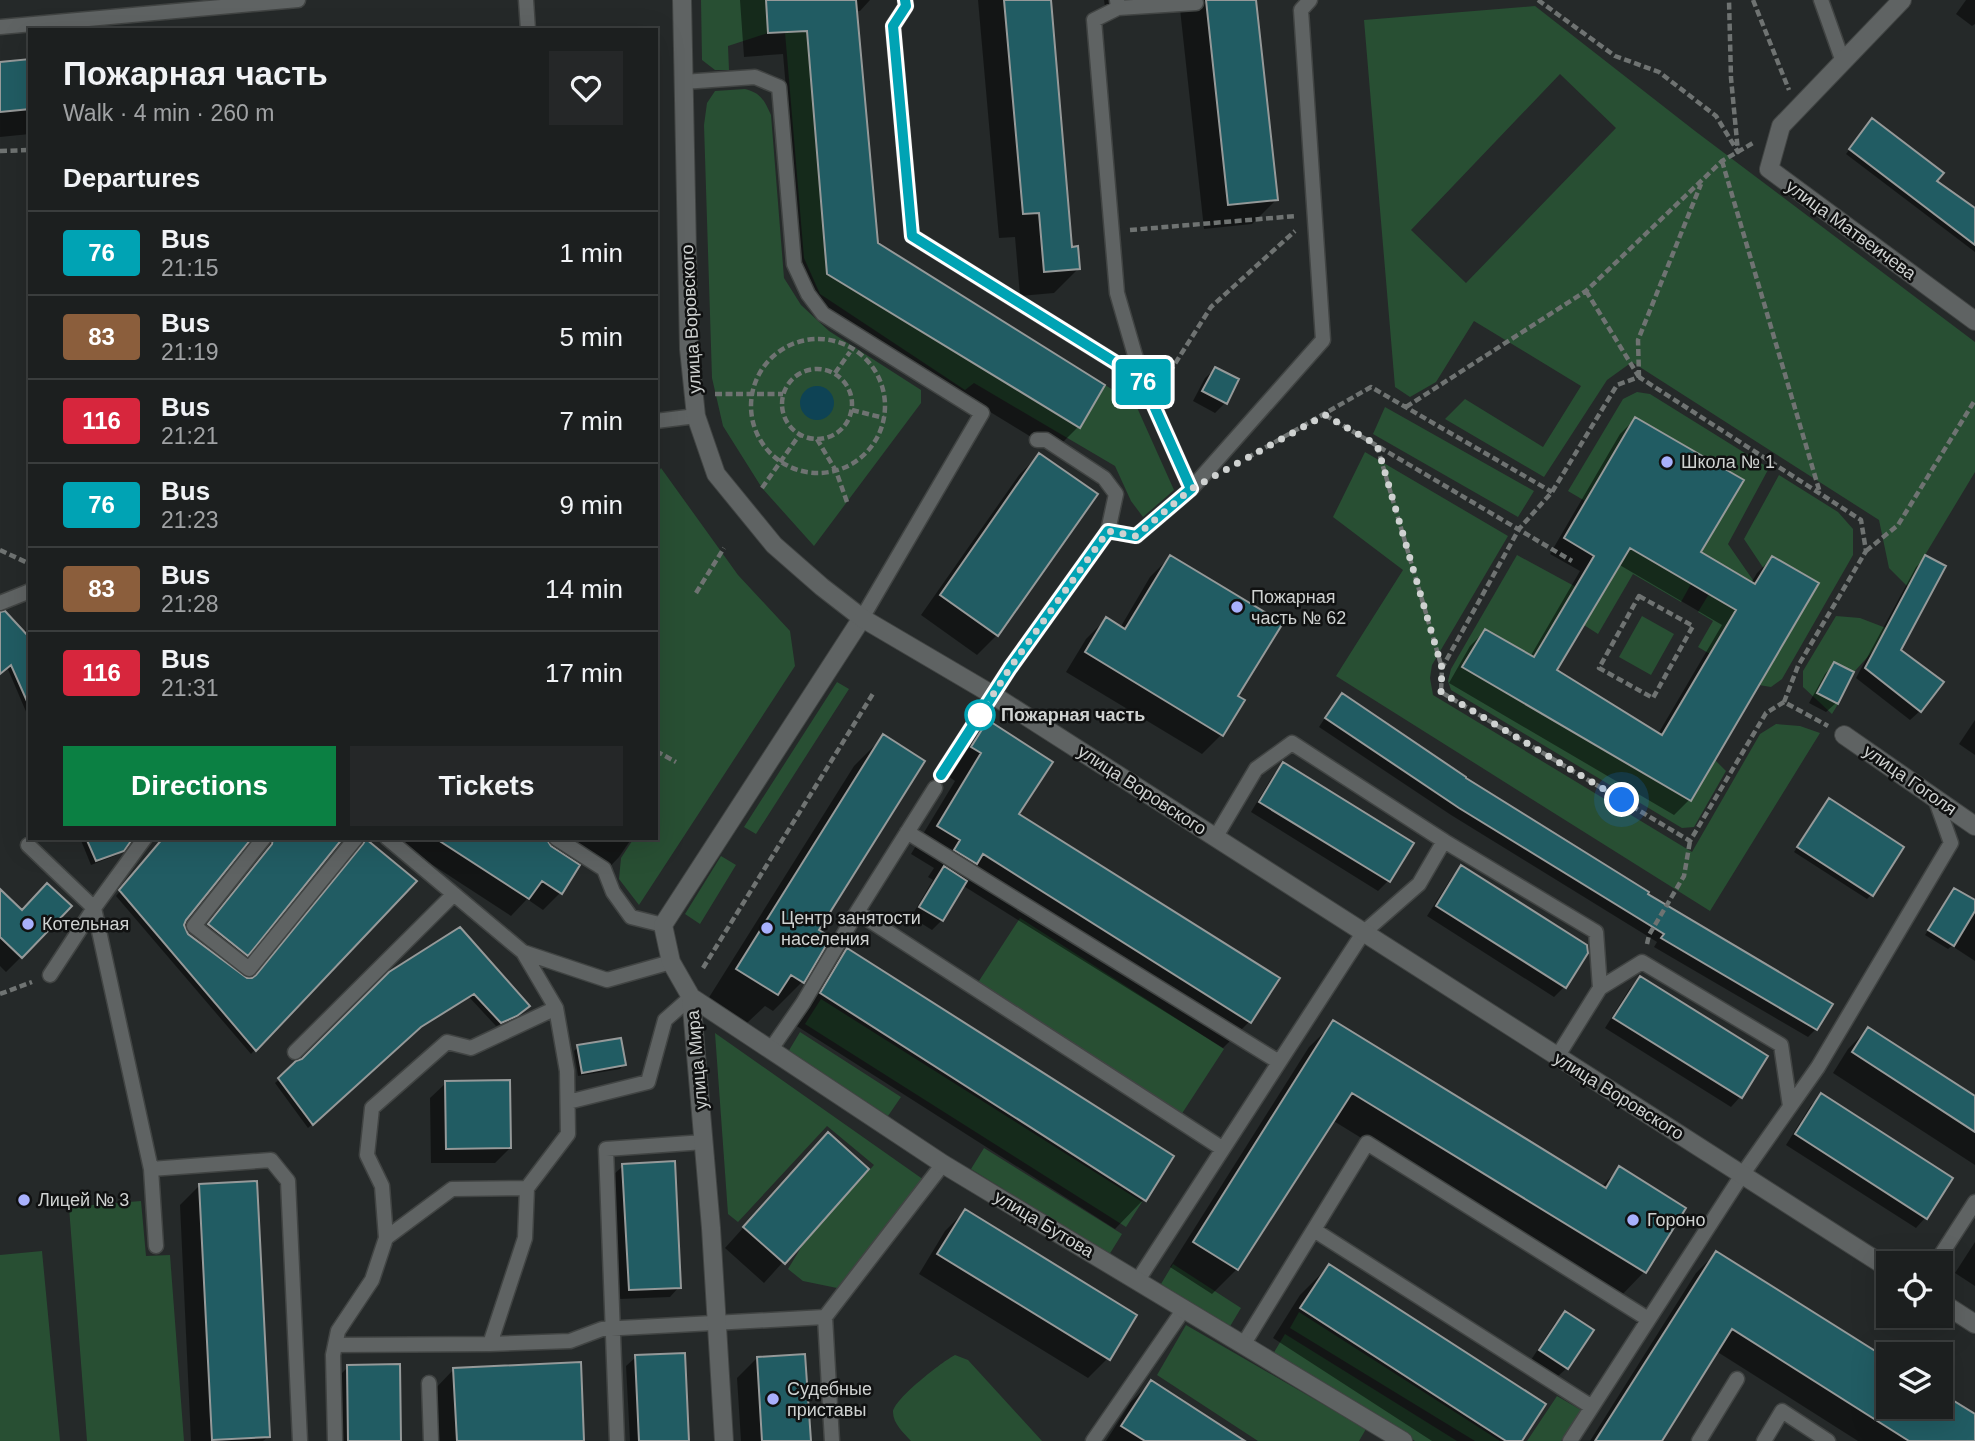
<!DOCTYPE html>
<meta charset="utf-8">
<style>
:root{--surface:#1c1f1f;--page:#252728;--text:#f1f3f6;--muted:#a0a2a4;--line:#3a3d3d;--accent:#0b8043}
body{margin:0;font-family:Arial,sans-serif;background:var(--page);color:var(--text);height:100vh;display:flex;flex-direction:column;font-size:26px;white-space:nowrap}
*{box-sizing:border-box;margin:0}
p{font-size:23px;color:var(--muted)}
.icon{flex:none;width:38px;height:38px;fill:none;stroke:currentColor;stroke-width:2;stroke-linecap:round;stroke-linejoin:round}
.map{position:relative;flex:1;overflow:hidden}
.panel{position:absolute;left:28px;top:28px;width:630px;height:812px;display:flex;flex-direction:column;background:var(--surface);border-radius:0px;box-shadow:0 7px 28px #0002,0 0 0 2px var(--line)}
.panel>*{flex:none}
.badge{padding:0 14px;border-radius:5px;font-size:24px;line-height:46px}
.controls{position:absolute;left:1876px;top:1251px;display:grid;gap:14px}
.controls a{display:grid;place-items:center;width:77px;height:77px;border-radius:0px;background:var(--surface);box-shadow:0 7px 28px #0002,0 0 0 2px var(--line);font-size:35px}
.you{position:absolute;width:35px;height:35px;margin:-18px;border:5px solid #fff;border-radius:50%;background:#1a73e8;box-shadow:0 0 0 10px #1a73e833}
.map>.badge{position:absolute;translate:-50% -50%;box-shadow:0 0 0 4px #fff}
h2{padding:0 35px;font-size:26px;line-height:63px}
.round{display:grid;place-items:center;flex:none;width:74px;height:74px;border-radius:0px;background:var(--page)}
.head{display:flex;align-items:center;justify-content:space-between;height:119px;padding:0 35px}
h1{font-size:33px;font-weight:800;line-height:52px}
.button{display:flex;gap:14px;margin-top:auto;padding:14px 35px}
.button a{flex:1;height:80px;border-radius:0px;background:var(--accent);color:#fff;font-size:28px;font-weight:800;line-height:80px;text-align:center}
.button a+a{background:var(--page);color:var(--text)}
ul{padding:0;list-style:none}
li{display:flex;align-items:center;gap:21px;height:84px;padding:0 35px;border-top:2px solid var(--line)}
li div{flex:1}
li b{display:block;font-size:26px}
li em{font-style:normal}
li .badge{min-width:77px;font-weight:700;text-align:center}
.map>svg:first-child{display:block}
.green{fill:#284f33;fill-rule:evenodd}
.water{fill:#0e4355}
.shadow{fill:#0007;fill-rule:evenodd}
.building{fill:#215c63;stroke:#959999;stroke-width:2;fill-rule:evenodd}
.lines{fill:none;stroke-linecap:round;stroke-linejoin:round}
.lane-casing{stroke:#414443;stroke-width:17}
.street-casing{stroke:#414443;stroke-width:20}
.secondary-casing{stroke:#414443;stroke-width:20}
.path{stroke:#6f7372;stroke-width:4.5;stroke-dasharray:7 3.5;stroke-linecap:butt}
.lane{stroke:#5f6363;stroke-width:14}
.street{stroke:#5f6363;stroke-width:18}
.secondary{stroke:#5f6363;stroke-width:18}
.line-casing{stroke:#fff;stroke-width:16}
.line{stroke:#00a3b4;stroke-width:10}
.walk{stroke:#cfd2d1;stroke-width:7;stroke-dasharray:0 12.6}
.poi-dot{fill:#a8b0fc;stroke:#101111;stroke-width:2.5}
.stop-dot{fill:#fff;stroke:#00a3b4;stroke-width:3.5}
.labels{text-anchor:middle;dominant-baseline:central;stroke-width:5;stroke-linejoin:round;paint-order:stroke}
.street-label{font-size:18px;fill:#cfd2d1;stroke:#101111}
.poi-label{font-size:18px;fill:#cfd2d1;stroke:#101111;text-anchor:start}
.stop-label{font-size:18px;font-weight:bold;fill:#cfd2d1;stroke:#101111;text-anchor:start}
</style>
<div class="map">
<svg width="1975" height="1441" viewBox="0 0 1975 1441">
<rect width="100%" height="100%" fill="#252929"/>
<!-- green -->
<path class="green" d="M701,0H766L768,33L728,46L729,70H715L702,60Z
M1535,6L1695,131L1975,342V472L1925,555L1908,587L1889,568L1879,520L1632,362L1607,380L1544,477L1445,419L1465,399L1543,447L1581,386L1474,321L1436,382L1410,397L1395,387L1364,20ZM1560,74L1616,128L1466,283L1411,230Z
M807,31L827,274L1079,428L1105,385L1135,403L1174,490L1143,517L1131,501L1115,466L974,383L965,390L820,294L804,258L785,32Z
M745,89C761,93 764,100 771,115L784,278L801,305L829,331L921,390V403L814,546L762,488L723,426L712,378L704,125L707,103L715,91Z
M1637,392L1650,394L1769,468L1728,544L1755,583L1701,552L1744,480L1635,417L1585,501L1568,491L1623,399Z
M1385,407L1534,491L1518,517L1373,434Z
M1365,452L1508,536L1432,665L1430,678L1433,695L1692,852L1760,734L1776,724L1800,726L1820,733L1710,911L1336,676L1403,570L1333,517Z
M661,468L738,575L790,631L795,666L639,905L619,879L621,858L634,838H656V476Z
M1779,475L1838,512L1853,529V555L1782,679L1771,687L1759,685L1819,584L1772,556L1764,569L1744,539Z
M1630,548L1691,584L1681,602L1633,574L1598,634L1584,625Z
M1517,555L1576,587L1534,657L1485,629L1463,667L1690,801L1715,760L1726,771L1694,827L1682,828L1451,690L1448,681L1451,669Z
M1709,594L1736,610L1710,654L1698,647L1713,621L1698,612Z
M1642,616L1674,634L1651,675L1619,657Z
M1836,616L1860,618L1886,628L1874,650L1854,672L1834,662L1817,693L1838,704L1832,714L1803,687V671Z
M837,682L849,689L756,834L744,827Z
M721,856L736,865L700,924L685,914Z
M1020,918L1224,1049L1181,1115L977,984Z
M821,999L1142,1202L1126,1227L805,1024Z
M800,1032L901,1097L888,1116L788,1052Z
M715,1033L924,1180L837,1288L803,1281L788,1269L805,1241L874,1165L827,1126L738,1222L728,1214Z
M984,1148L1122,1234L1109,1255L971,1169Z
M141,1201L146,1256L170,1255L184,1441H87L69,1207Z
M42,1251L60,1441H0V1255Z
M1173,1264L1241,1308L1229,1328L1161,1284Z
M1299,1312L1500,1441H1475L1290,1328Z
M1186,1325L1366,1429L1359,1441H1258L1157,1375Z
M1285,1334L1457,1441H1415L1273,1354Z
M955,1355L968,1360L1042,1441H911C904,1433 893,1424 893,1412C894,1399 943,1361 955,1355Z
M1557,1396L1581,1410L1561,1441H1527Z"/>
<!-- water -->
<path class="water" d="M800 403a17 17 0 1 1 34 0a17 17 0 1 1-34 0Z"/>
<!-- shadow -->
<path class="shadow" d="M740,0H870L860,11H855L876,244L1078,427L1054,451L804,298L783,54L744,57Z
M978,0H1049L1070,249L1079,268L1054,293L1020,296L1015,237L999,238Z
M1104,0H1164L1105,7Z
M1179,0H1254L1276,200L1252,224L1204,229Z
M1966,0H1975V24L1972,26L1956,14Z
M324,27L325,30H298Z
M30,60V134L0,137V64Z
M1868,125L1935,182L1975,211V252L1846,154Z
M1215,369L1237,380L1225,403L1215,413L1193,401L1205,378Z
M1635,419L1699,553L1751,583L1757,573L1772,558L1816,584L1689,800L1674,815L1449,683L1470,646L1485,631L1530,657L1580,571L1550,554L1620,434ZM1618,564L1722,625L1658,734L1555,671Z
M1039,455L997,635L977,655L921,615L1019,475Z
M1170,557L1236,697L1222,734L1202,754L1066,672L1086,639L1106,619L1120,628L1150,577Z
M1926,557L1899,650L1920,711L1910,720L1856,678L1916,567Z
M0,614L22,633L30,626V721L7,667L0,673Z
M1834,664L1836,703L1826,712L1809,703L1825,674Z
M1342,696L1463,779L1645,895L1816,1029L1808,1037L1654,947L1657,942L1451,815L1319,727L1334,704Z
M1975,720V755L1959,744Z
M989,723L1016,815L1250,1021L1223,1048L962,885L942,920L932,930L911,917L933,880L928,877L934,868L911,854L955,781L945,774L962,750Z
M883,737L817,930L802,982L773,1011L765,1006L747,1023L708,999L854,766Z
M1284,765L1411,844L1388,881L1378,891L1251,812L1274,774Z
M1825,805L1871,895L1867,899L1794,852Z
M80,838H120L124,847L117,855L91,865Z
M164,838L185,919L183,929L187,935L243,979L252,980L415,881L251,1054L116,896Z
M268,838H339L242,959L205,930L268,850L270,840Z
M403,838H632L619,857L602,875L578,860L574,863L560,893L543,910L527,899L511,916L399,843Z
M1461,867L1586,953L1564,987L1554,997L1427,916L1452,877Z
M1954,890L1975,903V961L1952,946L1948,949L1925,935Z
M0,892L22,912L21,957L6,972L0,966Z
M459,929L523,1010L511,1020L496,1026L469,997L415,1031L308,1128L275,1083L297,1063L303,1060Z
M847,950L1144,1199L1115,1229L792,1023L818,979Z
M1640,978L1765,1056L1740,1097L1731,1107L1605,1028L1630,988Z
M1334,1023L1601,1187L1619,1169L1644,1272L1620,1297L1332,1120L1237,1269L1212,1294L1170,1267L1309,1047Z
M1868,1029L1975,1098V1165L1833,1073L1848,1049Z
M578,1047L624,1064L620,1069L578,1076L574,1051Z
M446,1083L510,1148L495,1163H431L430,1098Z
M1821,1096L1951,1178L1925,1218L1916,1228L1786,1145L1811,1105Z
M828,1134L867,1169L764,1283L725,1248Z
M623,1166L679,1287L670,1297L620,1299L613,1175Z
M200,1185L268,1437L263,1441H191L180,1205Z
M965,1211L1108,1358L1088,1378L919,1274L945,1231Z
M1975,1242V1286L1955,1273Z
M1716,1253L1888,1362V1407H1941V1395L1975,1416V1441H1858L1716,1351L1660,1441H1590L1696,1273Z
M1329,1266L1520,1441H1432L1273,1338L1300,1295Z
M1565,1313L1567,1368L1557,1377L1531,1360L1555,1323Z
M636,1357L687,1441H630L626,1366Z
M757,1358L809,1441H741L737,1378Z
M348,1367L399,1441H339L338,1377Z
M454,1369L583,1441H436L434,1390Z
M1151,1382L1242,1441H1106L1131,1402Z"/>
<!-- building -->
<path class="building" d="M766,0H856L878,243L1105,385L1080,428L827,274L807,31L768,33Z
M1004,0H1051L1072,247L1078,246L1080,269L1044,272L1039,213L1023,214Z
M1206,0H1256L1278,200L1228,205Z
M30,59V109L0,112V62Z
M1872,118L1944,173L1937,181L1975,208V245L1849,149Z
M1215,367L1239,379L1227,404L1202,391Z
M1635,417L1744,480L1701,552L1755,584L1772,556L1819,583L1691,801L1462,667L1485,629L1534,657L1594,556L1564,538ZM1630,548L1736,610L1662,735L1557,670Z
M1039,453L1098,494L998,636L940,595Z
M1170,555L1283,623L1238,696L1245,700L1223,736L1085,652L1106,617L1125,629Z
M1925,555L1946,566L1901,650L1944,682L1921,712L1865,668Z
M5,611L30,638V708L11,665L0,674V612Z
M1834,662L1854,672L1838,704L1817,693Z
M1342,693L1466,777V778L1649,892L1648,894L1833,1004L1817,1030L1661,938L1664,934L1459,808L1325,718Z
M988,720L1053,762L1019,814L1280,978L1251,1023L983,854L977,864L954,850L960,840L937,826L981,753L971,747Z
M883,734L925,761L819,930L831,937L804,983L791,975L778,995L736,969Z
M1283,762L1414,843L1390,882L1259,802Z
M1829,798L1904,847L1873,896L1797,847Z
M86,838H133L124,851L96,861Z
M163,838H252L186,920L184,925L188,934L247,978H252L256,975L363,844L366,839L417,881L256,1051L119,890Z
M273,838H343L248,956L208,924L272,844Z
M435,838H546L551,846L580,865L562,894L542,881L529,899Z
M1461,865L1587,945L1588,953L1566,988L1436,906Z
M944,866L967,881L943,921L919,907Z
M47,883L72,906L22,958L0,937V889L22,910Z
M1954,888L1975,900V911L1954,946L1928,930Z
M460,927L530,1006L517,1016L501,1023L474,994L421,1027L313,1125L278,1078L296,1061L302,1059L389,972Z
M847,948L1174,1156L1146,1201L820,993Z
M1640,976L1768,1056L1742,1098L1613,1018Z
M1333,1020L1606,1188L1619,1166L1686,1208L1646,1273L1352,1093L1238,1270L1193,1242Z
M1868,1027L1975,1096V1132L1852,1052Z
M621,1038L626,1065L582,1073L577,1045Z
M510,1080L511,1148L446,1149L445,1081Z
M1821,1093L1953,1178L1927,1219L1795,1134Z
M828,1132L869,1169L785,1264L743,1227Z
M675,1161L681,1288L629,1290L622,1164Z
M257,1181L270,1437L212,1440L199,1184Z
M965,1209L1137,1315L1110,1360L937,1254Z
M1716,1251L1888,1359V1407H1941V1393L1975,1414V1441H1909L1732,1329L1662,1441H1595Z
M1329,1264L1546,1404L1522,1441H1506L1300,1308Z
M1565,1311L1594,1330L1568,1369L1539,1350Z
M685,1353L689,1441H639L635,1355Z
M805,1354L811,1441H762L757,1357Z
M581,1362L584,1441H457L453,1368Z
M400,1364L401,1441H348L347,1365Z
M1151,1380L1245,1441H1145L1121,1426Z"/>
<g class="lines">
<!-- lane casing -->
<g class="lane-casing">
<path id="lane" d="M526,0L528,30
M905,0L906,6L893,26L912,236L1142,379L1191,489L1136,536L1108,531L1010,668L941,775
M1117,0L1118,8L1094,20L1117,293L1142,379
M1821,0L1843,62
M1118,8L1196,3
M0,27L298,0
M683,82L755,77L779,87L794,264L808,294L823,314L982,413L862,618
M656,421L696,416
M1037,440H1046L1104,478L1116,494L1108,531
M1191,489L1323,340L1301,10L1310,0
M0,603L30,591
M907,832L1279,1062
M264,838L194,926L249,969L356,838
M556,838L604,869L613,892L631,917L663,925
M1444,841L1596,932L1600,988
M28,845L94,908L151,1169L156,1246
M857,912L1223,1149
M523,952L607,980L671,962
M50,975L94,908L145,838
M771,1049L803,1003L857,912L935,788
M295,1052L454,894
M1557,1057L1600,988L1642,962L1781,1045L1790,1106
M568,1102L648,1082L665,1020L691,997
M151,1169L271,1160L288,1181L300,1441
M1314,1230L1592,1407
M386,1238L452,1189L527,1188L568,1134L567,1071L556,1008L523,952L387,838
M1935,1264L1975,1202
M1138,1280L1363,933L1419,884L1444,841L1292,743L1256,769L1215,838
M825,1317L832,1441
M490,1344L525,1238L527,1188
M335,1345L490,1344L570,1341L602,1329L825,1317L943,1164
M1243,1345L1367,1143L1648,1319
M429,1383L431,1441
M335,1441L333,1355L338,1331L372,1280L386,1238L382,1186L367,1155L372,1108L447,1042L471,1048L556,1008
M617,1441L606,1149L704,1142
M1093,1441L1184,1309
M1570,1441L1742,1175L1818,1067L1951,843L1935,798
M1699,1441L1737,1379
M1764,1441L1782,1411L1828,1441"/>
</g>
<!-- street casing -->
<g class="street-casing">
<path id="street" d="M1902,0L1781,126L1769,169L1975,321
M1844,735L1975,826
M691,997L943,1164L1403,1441
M724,1441L711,1228L691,997L671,962L663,925L862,618"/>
</g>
<!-- secondary casing -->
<g class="secondary-casing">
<path id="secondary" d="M682,0L689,349L696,416L716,474L774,545L822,587L862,618L993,695L1888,1268
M1941,1302L1975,1324"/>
</g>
<!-- path -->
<path class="path" d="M1538,0L1615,56L1659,72L1716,116L1738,152L1731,78L1729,0
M1753,0L1789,90
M0,151L30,150
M1722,161L1820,493
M1130,230L1296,216
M1586,291L1639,377
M751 406a67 67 0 1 1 134 0a67 67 0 1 1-134 0Z
M782 404a35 35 0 1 1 70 0a35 35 0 1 1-70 0Z
M835,373L850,352
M1639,377L1638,340L1701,184
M1164,381L1211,307L1295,231
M715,394H783
M1406,407L1586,291L1722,161L1753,143
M852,410L884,418
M1325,415L1572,561
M817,439L836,471L847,502
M1377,446L1442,668
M1247,458L1371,387L1552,492
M762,488L800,434
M0,550L30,564
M1866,551L1898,525L1975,400
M696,593L724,548
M1639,596L1693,626L1653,698L1599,668Z
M1784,702L1798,666L1866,551L1861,520L1639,377L1617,385L1552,492L1519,529L1442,668L1441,692L1690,841L1766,713L1784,702L1828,726
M656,751L676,762
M1647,944L1649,935L1684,876L1690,841
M703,968L874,692
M0,994L32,982"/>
<!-- lane -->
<use href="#lane" class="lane"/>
<!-- street -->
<use href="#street" class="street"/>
<!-- secondary -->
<use href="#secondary" class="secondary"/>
</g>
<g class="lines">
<!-- line casing -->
<g class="line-casing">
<path id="line" d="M905,0L906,6L893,26L912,236L1142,379L1191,489L1136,536L1108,531L1010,668L941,775"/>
</g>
<!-- line -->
<use href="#line" class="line"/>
<!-- walk -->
<path class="walk" d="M980,715L1010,668L1108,531L1136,536L1191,489L1325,415L1377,445L1442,668L1441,692L1622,800"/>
</g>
<!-- markers -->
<g class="poi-dot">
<circle cx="1667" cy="462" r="7"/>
<circle cx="1237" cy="607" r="7"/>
<circle cx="28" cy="924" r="7"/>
<circle cx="767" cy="928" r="7"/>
<circle cx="24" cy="1200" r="7"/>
<circle cx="1633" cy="1220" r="7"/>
<circle cx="773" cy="1399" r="7"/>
</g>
<circle class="stop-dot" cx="980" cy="715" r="14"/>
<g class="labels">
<!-- street labels -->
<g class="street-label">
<text transform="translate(1851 230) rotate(36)">улица Матвеичева</text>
<text transform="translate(691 319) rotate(-93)">улица Воровского</text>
<text transform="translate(1910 780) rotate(35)">улица Гоголя</text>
<text transform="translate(1142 790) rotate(33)">улица Воровского</text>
<text transform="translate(697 1060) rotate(-95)">улица Мира</text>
<text transform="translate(1619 1096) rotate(32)">улица Воровского</text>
<text transform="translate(1044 1224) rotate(31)">улица Бутова</text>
</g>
<!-- poi labels -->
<g class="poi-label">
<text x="1681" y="462">Школа № 1</text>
<text x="1251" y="597">Пожарная<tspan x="1251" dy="21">часть № 62</tspan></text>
<text x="781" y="918">Центр занятости<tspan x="781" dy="21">населения</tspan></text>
<text x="42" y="924">Котельная</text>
<text x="38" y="1200">Лицей № 3</text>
<text x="1647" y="1220">Гороно</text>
<text x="787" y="1389">Судебные<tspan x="787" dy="21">приставы</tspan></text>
</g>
<!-- stop labels -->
<g class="stop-label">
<text x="1001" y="715">Пожарная часть</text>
</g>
</g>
</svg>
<div class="controls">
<a><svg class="icon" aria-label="locate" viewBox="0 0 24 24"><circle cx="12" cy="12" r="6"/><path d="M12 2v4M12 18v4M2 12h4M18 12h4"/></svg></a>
<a><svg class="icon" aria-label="layers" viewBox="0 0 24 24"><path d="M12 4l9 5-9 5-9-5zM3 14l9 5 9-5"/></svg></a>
</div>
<div class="you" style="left:1622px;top:800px"></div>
<b class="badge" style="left:1143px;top:382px;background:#00a3b4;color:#fff">76</b>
<section class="panel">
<div class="head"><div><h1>Пожарная часть</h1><p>Walk · 4 min · 260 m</p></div><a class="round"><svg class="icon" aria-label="heart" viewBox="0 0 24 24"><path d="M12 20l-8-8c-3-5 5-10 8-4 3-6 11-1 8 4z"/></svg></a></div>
<h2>Departures</h2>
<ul>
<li><span class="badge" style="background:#00a3b4;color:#fff">76</span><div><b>Bus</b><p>21:15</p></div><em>1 min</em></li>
<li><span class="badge" style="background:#8b5e3c;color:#fff">83</span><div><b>Bus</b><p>21:19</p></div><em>5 min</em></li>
<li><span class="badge" style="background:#d7263d;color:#fff">116</span><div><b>Bus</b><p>21:21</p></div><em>7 min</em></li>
<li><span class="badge" style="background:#00a3b4;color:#fff">76</span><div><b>Bus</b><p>21:23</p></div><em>9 min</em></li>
<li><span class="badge" style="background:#8b5e3c;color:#fff">83</span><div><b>Bus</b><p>21:28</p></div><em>14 min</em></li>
<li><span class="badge" style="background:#d7263d;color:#fff">116</span><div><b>Bus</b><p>21:31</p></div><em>17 min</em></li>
</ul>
<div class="button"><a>Directions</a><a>Tickets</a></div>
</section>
</div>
